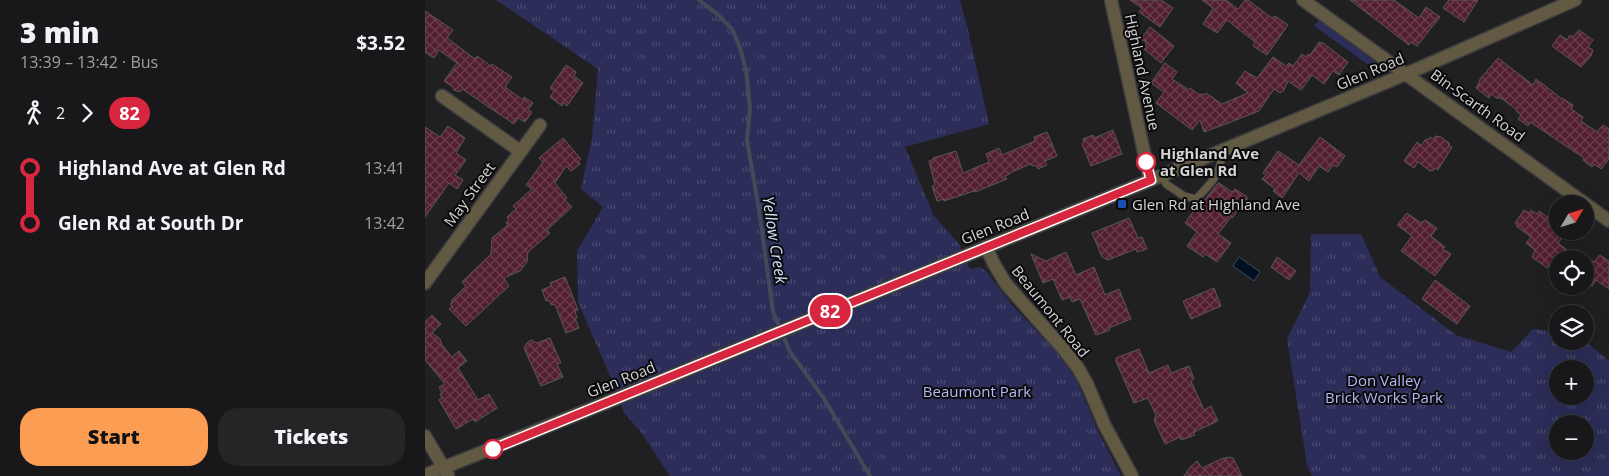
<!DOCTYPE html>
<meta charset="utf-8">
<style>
:root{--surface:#18181a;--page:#252527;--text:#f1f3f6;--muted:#9fa0a2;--line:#363739;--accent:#fc9d54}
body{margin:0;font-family:"Open Sans",sans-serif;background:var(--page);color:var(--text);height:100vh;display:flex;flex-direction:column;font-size:19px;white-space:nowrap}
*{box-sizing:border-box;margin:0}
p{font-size:16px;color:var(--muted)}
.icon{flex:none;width:28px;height:28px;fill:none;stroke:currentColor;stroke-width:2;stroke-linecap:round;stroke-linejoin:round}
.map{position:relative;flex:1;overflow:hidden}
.details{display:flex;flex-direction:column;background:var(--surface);width:425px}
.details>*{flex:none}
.badge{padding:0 10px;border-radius:16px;font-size:18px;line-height:32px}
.needle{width:32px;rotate:52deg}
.controls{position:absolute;left:1124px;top:195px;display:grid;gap:10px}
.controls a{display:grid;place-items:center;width:45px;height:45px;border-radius:50%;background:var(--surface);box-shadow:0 5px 20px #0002,0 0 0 1px var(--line);font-size:25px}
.map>.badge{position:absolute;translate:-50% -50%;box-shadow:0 0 0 2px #fff}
.legs{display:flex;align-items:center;gap:8px;height:55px;padding:0 20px;font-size:16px}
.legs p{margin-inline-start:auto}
.overview{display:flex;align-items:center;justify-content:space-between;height:85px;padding:0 20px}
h1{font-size:28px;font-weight:800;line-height:38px}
.primary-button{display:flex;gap:10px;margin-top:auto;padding:10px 20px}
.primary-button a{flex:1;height:58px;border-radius:20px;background:var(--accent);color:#111;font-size:20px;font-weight:800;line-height:58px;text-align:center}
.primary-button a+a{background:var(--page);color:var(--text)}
ul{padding:0 20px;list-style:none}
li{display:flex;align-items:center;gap:18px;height:55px;font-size:19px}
li i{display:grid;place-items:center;width:8px;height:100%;margin:0 6px;background:currentColor}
li i::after{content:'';width:12px;height:12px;margin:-6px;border:4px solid;border-radius:50%;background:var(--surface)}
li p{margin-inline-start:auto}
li:first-child i{background:linear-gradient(#0000 50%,currentColor 0)}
li:last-child i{background:linear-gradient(currentColor 50%,#0000 0)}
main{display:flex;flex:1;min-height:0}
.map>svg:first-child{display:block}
.grass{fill:#2c2d58}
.park{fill:url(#park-tufts);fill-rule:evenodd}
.water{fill:#001023;stroke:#404b58}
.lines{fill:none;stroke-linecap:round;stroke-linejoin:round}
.stream{stroke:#404b58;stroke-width:4}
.building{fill:url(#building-cross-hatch);stroke:#595657}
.lane-casing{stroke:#3d3d3f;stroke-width:9}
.street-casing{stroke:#3d3d3f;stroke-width:15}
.lane{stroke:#615942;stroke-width:7}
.street{stroke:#615942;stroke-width:12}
.line-1-casing{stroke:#fff;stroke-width:11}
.line-1{stroke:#d7263d;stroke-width:8}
.stop-1-dot{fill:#fff;stroke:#d7263d;stroke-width:2.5}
.transit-dot{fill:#1a4fb4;stroke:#0a0a0b;stroke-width:2}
.labels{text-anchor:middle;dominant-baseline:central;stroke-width:4;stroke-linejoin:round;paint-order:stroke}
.street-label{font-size:15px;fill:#d4d4d5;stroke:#0a0a0b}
.stop-label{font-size:15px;font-weight:bold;fill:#d4d4d5;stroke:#0a0a0b;text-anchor:start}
.poi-label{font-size:15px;fill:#d4d4d5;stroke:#0a0a0b;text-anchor:start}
.park-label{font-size:15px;fill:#b4b9f8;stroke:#0a0a0b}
.water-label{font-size:16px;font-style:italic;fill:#c9e3fc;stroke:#0a0a0b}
</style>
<main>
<section class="details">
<div class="overview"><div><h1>3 min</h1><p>13:39 – 13:42 · Bus</p></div><b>$3.52</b></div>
<div class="legs"><svg class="icon" aria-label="walk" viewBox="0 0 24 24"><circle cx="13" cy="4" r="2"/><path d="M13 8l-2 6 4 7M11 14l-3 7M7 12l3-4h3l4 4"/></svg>2<svg class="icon" aria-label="forward" viewBox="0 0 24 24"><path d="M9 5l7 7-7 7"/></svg><b class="badge" style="background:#d7263d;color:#fff">82</b></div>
<ul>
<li><i style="color:#d7263d"></i><b>Highland Ave at Glen Rd</b><p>13:41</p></li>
<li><i style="color:#d7263d"></i><b>Glen Rd at South Dr</b><p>13:42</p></li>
</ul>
<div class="primary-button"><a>Start</a><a>Tickets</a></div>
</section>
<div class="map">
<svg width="1184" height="476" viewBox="0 0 1184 476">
<defs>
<pattern id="park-tufts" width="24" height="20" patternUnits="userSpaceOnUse" patternTransform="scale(1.25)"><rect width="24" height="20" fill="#2c2d58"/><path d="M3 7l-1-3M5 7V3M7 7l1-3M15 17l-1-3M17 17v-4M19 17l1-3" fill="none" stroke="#4a4b6f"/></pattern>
<pattern id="building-cross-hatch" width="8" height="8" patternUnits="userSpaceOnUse" patternTransform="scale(1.25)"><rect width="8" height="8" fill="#521e32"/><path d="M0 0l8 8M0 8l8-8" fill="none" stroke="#6a3e4f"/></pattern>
</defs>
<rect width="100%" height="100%" fill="#202022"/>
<!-- grass -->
<path class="grass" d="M894,20L952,63L954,68L949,69L889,26Z"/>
<!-- park -->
<path class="park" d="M71,0H535L543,30L564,124L480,147L509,216L534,244L545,269L555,267L561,271L588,306L634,355L651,379L672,429L696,476H245L216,432L199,413L189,385L153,302L152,251L178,207L156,189L167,138L173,69Z
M886,234H936L955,277L1031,335L1086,352L1108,329L1132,332V341H1160L1184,361V476H887L882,465L862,339L885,292ZM1132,369H1160V396H1132ZM1132,424H1160V451H1132Z"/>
<!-- water -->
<path class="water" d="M814,257L835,272L829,281L808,266Z"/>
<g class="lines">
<!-- stream -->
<path class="stream" d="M274,0L292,14L307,29L314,45L321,69L325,109L322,140L334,210L348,312L365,352L398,397L445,476"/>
</g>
<!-- building -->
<path class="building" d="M705,0H736L748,8L735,27L714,12L717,8Z
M777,0H801L813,9L820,0H823L847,18L850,16L863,25L842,55L828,46L830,42L802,20L792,33L778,24L788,8Z
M925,0H969L994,18L1001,7L1015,17L992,46L986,42L984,45Z
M1024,0H1053L1039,22L1018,8Z
M0,11L28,30L22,38L50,59L52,56L66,66L67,64L87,77L80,87L98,100L99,97L108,103L103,110L107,112L100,122L93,118L89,124L37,89L35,92L29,90L28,87L19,81L32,63L14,50L9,58L0,52Z
M725,27L749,46L736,63L719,49L722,43L716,39Z
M1154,30L1168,40L1163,47L1168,50L1166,56L1156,67L1127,46L1135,35L1142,40L1145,35L1148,37Z
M894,42L898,43L923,62L914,75L908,71L899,84L887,75L876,90L863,81L859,90L855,93L849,89L834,111L806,122L779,132L775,120L767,130L731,103L739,92L726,83L740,63L752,72L747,79L764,90L765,88L775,95L777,94L779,95L781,93L797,104L823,93L811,83L820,71L832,78L848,57L861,66L864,63L868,66L877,54L881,57L883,54L885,55Z
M1073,58L1108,85L1111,79L1137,99V98L1148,105L1146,109L1158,117L1156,121L1172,132L1178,125L1184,129V159L1176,169L1169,164L1167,167L1158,160L1159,158L1105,122L1103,126L1093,119L1096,115L1091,111L1092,110L1076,98H1071L1066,94L1064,98L1051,88L1054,83L1055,79Z
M141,65L151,72L149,76L158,83L142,106L139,103L137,106L125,97L129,91L125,88Z
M23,126L40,138L31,153L41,160L30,175L38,180L32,189L24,183L0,217V127L15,137Z
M688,130L697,154L666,166L657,144L659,142L658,139L668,135L669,138Z
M622,132L632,156L620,161L622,165L613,169L611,165L608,166L605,164L585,173V174L580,176L582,179L550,192L549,191L519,201V199L512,201L507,186L510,185L504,161L509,159L508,158L531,151L538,173L564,162L561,154L574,148L577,155L610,141L609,137Z
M1010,136L1016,137L1025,144L1023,145L1027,147L1013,170L1010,168L1008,171L1006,170L1005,171L993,162L989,168L979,161L992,142L996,145L1001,139L1003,140L1005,137L1008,139Z
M895,137L920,156L912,167L908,165L903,172L894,166L884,181L874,173L857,198L848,191L850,189L837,179L841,175L838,173L853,151L874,165Z
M138,138L156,159L153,162L155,163L154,165L146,171L141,166L130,183L142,198L140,200L147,207L122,230L125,233L103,252L102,262L95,271L79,278L84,286L41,326L24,309L27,306L25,304L28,302L26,301L41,286L37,282L66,254L67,238L83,225L81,223L84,220L82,217L91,209L88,206L107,189L101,185L118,162L114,158Z
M794,183L807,192L810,189L822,197V202L817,209L813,210L807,218L806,217L793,234L806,243L792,262L780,254L778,257L762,246L772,232L760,223L770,209L772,210L792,184Z
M1099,210L1104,213L1106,210L1112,214L1114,211L1132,224V231H1142L1133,243L1154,259H1132V271L1124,265L1122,268L1107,257L1110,250L1101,243L1106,237L1091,226L1092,224L1090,223Z
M982,213L996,223L1000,220L1012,228L1006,236L1020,247L1018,249L1026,254L1010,276L976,251L987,236L972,225Z
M704,218L713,238L717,237L722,249L712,252L711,249L683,260L677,257L667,233Z
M641,252L651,275L669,267L680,295L694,289L706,319L684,328L685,330L671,335L655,299L647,302L645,297L637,300L628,279L618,283L606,254L621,261Z
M1175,255L1184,261V289L1171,280L1167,286L1160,281V260L1164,263L1166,260L1169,262Z
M852,257L871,271L864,280L846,267Z
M140,277L153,310L150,311L152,318H150L154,328L141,333L131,307L129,304L126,305L124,300L121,301L117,290L126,286L125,283Z
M1010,280L1045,306L1032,324L997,299Z
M789,288L796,306L766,319L758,301Z
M7,315L16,324L7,333L15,339L17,345L27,357L34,351L42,361L33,368L53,400L64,394L72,408L50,422L48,419L31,429L14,400L17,398L15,394L17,393L14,387L20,384L0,360V322Z
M125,338L136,363L132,364L138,377L116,386L99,348L102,343L106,340L112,343Z
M714,349L724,373L743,365L746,373L764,366L769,379L766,381L779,410L786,406L793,421L769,432L770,435L756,440L755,437L740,444L729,420L731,415L723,398L709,403L691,361V358Z
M804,457L808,458L817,476H759L765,467L772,461L777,468L796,459Z"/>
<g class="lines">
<!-- lane casing -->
<g class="lane-casing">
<path id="lane" d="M738,175L741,184L759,196L771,199C785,184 798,173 796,151"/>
</g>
<!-- street casing -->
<g class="street-casing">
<path id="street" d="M686,0L725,180
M878,0L1184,221
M17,96L95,151
M561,247L569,264L581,284L640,351L653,368L662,384L680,426L707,476
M0,283L115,125
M0,436L23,475
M0,475L193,398L738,175L981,74L1150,0"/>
</g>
<!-- lane -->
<use href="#lane" class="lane"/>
<!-- street -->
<use href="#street" class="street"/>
</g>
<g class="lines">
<!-- line-1 casing -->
<g class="line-1-casing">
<path id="line-1" d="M68,449L726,180L721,162"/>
</g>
<!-- line-1 -->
<use href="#line-1" class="line-1"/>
</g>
<!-- markers -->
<g class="stop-1-dot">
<circle cx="721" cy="162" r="9"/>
<circle cx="68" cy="449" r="9"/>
</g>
<rect class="transit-dot" x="692" y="199" width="10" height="10" rx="2.5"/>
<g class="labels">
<!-- street labels -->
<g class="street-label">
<text transform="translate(945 71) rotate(-23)">Glen Road</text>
<text transform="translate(718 72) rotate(78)">Highland Avenue</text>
<text transform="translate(1053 105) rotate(36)">Bin-Scarth Road</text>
<text transform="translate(44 194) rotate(-54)">May Street</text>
<text transform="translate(570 226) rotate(-22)">Glen Road</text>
<text transform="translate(626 311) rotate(51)">Beaumont Road</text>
<text transform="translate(196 379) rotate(-22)">Glen Road</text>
</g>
<!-- stop labels -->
<g class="stop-label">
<text x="735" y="153">Highland Ave<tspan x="735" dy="17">at Glen Rd</tspan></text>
</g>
<!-- poi labels -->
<g class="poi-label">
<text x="707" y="204">Glen Rd at Highland Ave</text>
</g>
<!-- park labels -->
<g class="park-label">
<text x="959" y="380">Don Valley<tspan x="959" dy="17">Brick Works Park</tspan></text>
<text x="552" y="391">Beaumont Park</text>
</g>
<!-- water labels -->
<g class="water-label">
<text transform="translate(350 240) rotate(81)">Yellow Creek</text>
</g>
</g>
</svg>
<div class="controls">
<a><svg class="needle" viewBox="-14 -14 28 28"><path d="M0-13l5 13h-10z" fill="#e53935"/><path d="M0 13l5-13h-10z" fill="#9fa0a2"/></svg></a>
<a><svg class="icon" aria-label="locate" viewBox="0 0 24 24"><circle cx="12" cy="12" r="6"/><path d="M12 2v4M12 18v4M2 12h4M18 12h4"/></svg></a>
<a><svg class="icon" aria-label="layers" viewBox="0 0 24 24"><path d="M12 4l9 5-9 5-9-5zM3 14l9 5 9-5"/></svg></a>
<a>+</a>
<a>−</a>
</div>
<b class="badge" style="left:405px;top:311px;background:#d7263d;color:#fff">82</b>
</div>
</main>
